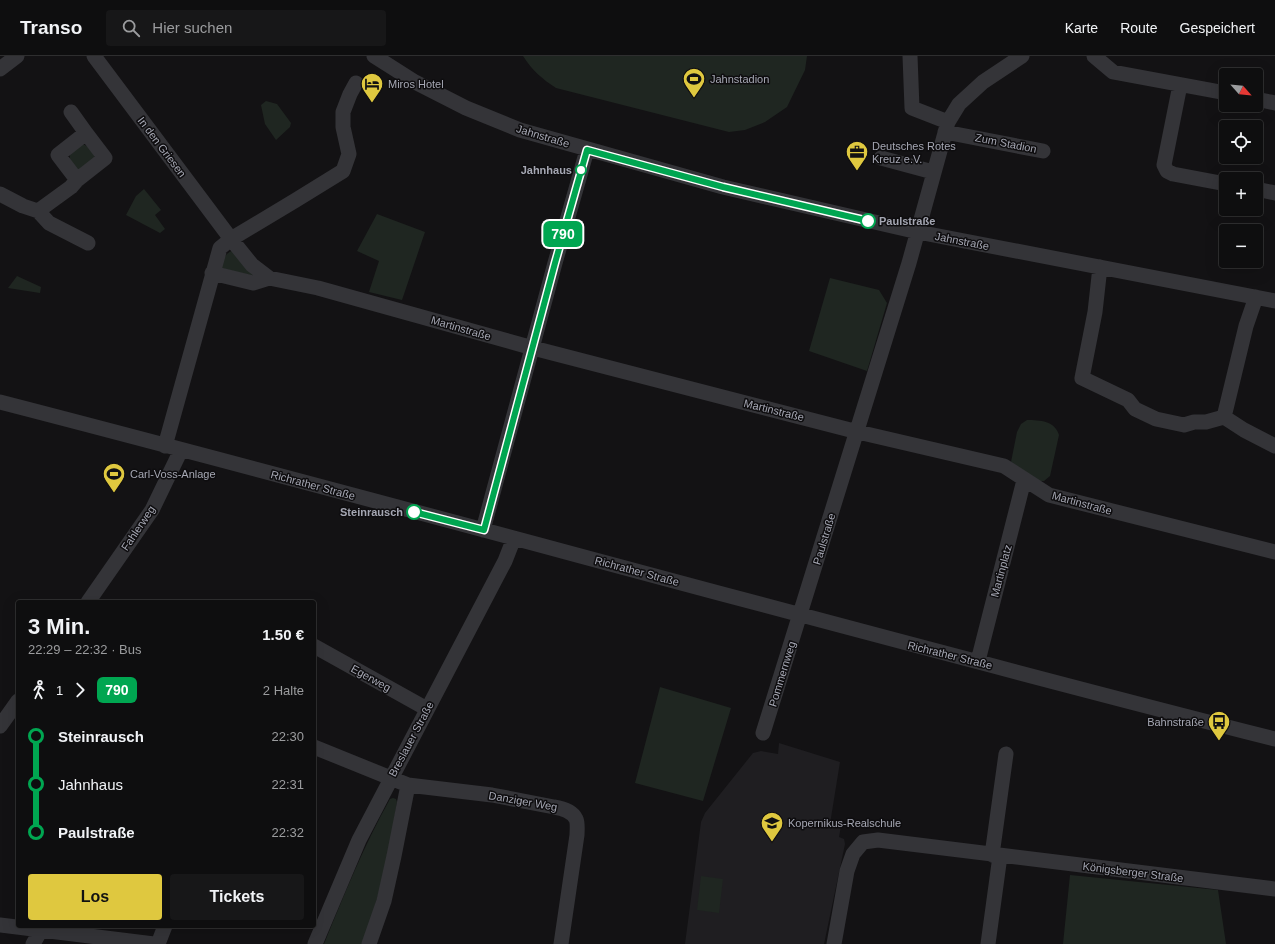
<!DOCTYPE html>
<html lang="de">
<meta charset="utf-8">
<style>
:root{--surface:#0e0e0f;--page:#171718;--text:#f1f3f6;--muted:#9b9c9e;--line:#2e2e2f;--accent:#dfc83f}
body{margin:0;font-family:Arial,sans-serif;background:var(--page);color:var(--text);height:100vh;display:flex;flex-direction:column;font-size:15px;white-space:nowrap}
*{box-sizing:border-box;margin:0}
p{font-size:13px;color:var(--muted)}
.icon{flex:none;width:22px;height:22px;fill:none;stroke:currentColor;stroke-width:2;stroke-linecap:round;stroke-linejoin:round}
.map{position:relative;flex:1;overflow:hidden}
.panel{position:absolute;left:16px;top:544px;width:300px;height:328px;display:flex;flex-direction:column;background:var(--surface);border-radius:4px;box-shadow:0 4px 16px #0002,0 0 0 1px var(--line)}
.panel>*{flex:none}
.badge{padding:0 8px;border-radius:6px;font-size:14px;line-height:26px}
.needle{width:26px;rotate:117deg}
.buttons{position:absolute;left:1219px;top:12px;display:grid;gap:8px}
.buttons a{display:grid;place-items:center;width:44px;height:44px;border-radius:4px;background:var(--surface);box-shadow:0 4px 16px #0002,0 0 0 1px var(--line);font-size:20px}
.map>.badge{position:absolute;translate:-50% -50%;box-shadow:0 0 0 2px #fff}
.legs{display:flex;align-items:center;gap:6px;height:44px;padding:0 12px;font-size:13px}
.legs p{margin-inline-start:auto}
.headline{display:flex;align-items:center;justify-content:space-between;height:68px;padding:0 12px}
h1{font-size:22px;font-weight:800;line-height:30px}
.cta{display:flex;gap:8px;margin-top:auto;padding:8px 12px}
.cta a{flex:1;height:46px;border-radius:4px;background:var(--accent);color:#111;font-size:16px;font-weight:800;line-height:46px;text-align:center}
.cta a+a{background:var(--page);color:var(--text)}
ul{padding:0 12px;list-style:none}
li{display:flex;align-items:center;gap:14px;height:48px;font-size:15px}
li i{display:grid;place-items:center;width:6px;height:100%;margin:0 5px;background:currentColor}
li i::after{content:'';width:10px;height:10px;margin:-5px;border:3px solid;border-radius:50%;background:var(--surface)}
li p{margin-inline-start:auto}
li:first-child i{background:linear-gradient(#0000 50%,currentColor 0)}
li:last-child i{background:linear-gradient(currentColor 50%,#0000 0)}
header{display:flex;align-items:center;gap:24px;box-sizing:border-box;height:56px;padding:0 20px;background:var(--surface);border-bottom:1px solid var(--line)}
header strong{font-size:19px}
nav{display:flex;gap:22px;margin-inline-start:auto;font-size:14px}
.search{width:280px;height:36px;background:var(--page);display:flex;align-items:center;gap:10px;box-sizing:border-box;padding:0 14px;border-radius:4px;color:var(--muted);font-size:15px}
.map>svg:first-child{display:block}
.built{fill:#1f1e21}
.green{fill:#1f2621}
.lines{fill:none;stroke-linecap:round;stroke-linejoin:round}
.minor{stroke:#343438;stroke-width:15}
.line-1-casing{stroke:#fff;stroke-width:9}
.line-1{stroke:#00a651;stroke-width:6}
.stop-1-dot{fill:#fff;stroke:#00a651;stroke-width:2}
.labels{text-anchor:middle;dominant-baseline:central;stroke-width:3;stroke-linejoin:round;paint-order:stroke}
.poi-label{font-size:11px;fill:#a5a7b3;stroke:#0e0d0f;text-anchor:start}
.street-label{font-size:11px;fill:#a5a7b3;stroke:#0e0d0f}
.stop-label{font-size:11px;font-weight:bold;fill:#a5a7b3;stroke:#0e0d0f;text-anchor:end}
</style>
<header>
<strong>Transo</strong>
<div class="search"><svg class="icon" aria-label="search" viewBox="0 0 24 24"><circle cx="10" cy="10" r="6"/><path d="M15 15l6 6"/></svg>Hier suchen</div>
<nav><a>Karte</a><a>Route</a><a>Gespeichert</a></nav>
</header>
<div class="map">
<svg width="1275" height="888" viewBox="0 0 1275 888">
<rect width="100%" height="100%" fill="#131214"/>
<!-- built -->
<path class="built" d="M779,687L840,706L830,768L841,770L839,781L844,783L845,788L824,888H685L701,766L705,757L753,697L761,695L778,698Z"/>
<!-- green -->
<path class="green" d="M523,0H807L805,14L787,51L765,66L745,74L729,76L556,32C542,23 532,14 523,0Z
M266,45L277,48L291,67L290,71L276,84L265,68L261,49Z
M82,88C88,89 94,96 95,102L79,114C72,110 69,105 70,98Z
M144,133L161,154L155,159L165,173L160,177L126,159L136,140Z
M377,158L425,176L402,244L369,236L379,205L357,195Z
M232,195L254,217L253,220L221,212C222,205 225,197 232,195Z
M17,220L41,231L40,237L8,232Z
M830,222L879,234L887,247L867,315L809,295Z
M1027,364C1040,364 1055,365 1059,379L1050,420L1044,425H1038L1011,406L1017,376L1021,368Z
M660,631L731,652L703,745L635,727Z
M393,742L396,743L397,746L387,808L364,888H324C344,839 364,789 390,743Z
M1070,819L1218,834L1226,888H1063Z
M701,820L723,823L719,857L697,854Z"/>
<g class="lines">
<!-- minor -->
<path class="minor" d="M94,0L231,183L252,209L269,222
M374,0L415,26L466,52L520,74L723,131L918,176L1275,245
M910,0L912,52L948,66
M1094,0L1113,16L1226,37
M0,13L17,0
M1180,29L1164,109L1167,115L1173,118L1226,128
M1256,43L1275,47
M71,56L86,77
M945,76L1043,95
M881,102L933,116
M1256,133L1275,137
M0,138L23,150L38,155L71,131L77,124L105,102L86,77L58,99L77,124
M38,155L49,167L88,187
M1100,211L1095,256L1082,322L1128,344L1135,353L1156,363L1184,369L1194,366H1206L1224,361L1244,374L1275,390
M212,217L253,227L269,222L318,232L533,292L858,376L1004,410L1049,439L1275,496
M0,346C426,456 849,575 1275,683
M1224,361L1246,270L1256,241
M165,390L220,192L231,183L296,144L343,115L349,98L343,71V56L350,38L356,27
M483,474L555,207L587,94
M88,546L152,454L181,394
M314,590L427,653
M978,605L1024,424
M0,670L18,645
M763,677L909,207L948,66L959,48L983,26L1022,0
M314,691L408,729L492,739L554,751C561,752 572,755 576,763C578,767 577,775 577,779L561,888
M992,799L1006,698
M0,869L154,888
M33,888L41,874
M158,888L165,870
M315,888L359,784L505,505L514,482
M369,888L384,845L394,800L408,729
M834,888L847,815L853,798L863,786L878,784L1275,833
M988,888L1000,800"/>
</g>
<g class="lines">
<!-- line-1 casing -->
<g class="line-1-casing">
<path id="line-1" d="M414,456L484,474L555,207L587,94L723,131L868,165"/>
</g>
<!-- line-1 -->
<use href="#line-1" class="line-1"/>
</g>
<!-- icons -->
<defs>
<g id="stadium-pin" transform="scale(1.15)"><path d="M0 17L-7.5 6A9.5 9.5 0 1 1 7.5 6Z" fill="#dfc83f" stroke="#0e0d0f"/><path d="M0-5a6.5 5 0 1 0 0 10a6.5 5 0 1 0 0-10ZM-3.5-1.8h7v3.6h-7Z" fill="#111"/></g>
<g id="hotel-pin" transform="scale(1.15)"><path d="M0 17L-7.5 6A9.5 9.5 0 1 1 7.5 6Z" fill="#dfc83f" stroke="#0e0d0f"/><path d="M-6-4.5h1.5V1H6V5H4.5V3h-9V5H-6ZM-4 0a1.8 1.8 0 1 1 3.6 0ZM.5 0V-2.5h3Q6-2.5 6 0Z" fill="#111"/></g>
<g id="office-pin" transform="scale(1.15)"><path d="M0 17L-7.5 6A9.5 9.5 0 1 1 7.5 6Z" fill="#dfc83f" stroke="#0e0d0f"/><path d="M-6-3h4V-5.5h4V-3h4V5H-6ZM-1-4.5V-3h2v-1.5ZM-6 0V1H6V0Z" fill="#111"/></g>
<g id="bus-pin" transform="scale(1.15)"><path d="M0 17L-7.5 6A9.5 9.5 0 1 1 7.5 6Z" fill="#dfc83f" stroke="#0e0d0f"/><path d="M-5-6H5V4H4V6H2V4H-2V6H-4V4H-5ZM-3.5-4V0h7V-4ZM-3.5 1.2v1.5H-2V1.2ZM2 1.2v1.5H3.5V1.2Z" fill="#111"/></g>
<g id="school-pin" transform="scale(1.15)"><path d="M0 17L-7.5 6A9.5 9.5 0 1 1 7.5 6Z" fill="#dfc83f" stroke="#0e0d0f"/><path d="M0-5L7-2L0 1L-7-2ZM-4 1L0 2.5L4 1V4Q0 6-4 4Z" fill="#111"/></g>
</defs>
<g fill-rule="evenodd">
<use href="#stadium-pin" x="694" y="23"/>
<use href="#hotel-pin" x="372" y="28"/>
<use href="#office-pin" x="857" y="96"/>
<use href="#stadium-pin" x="114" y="418"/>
<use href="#bus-pin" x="1219" y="666"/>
<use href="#school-pin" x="772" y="767"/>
</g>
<!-- markers -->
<g class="stop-1-dot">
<circle cx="581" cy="114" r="5"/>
<circle cx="868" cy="165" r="7"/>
<circle cx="414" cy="456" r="7"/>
</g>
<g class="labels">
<!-- poi labels -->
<g class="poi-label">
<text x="710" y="23">Jahnstadion</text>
<text x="388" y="28">Miros Hotel</text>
<text x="872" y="90">Deutsches Rotes<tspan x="872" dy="13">Kreuz e.V.</tspan></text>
<text x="130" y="418">Carl-Voss-Anlage</text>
<text x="1204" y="666" text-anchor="end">Bahnstraße</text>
<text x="788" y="767">Kopernikus-Realschule</text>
</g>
<!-- street labels -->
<g class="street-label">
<text transform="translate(543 80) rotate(17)">Jahnstraße</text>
<text transform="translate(1006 87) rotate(11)">Zum Stadion</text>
<text transform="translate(162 91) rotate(53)">In den Griesen</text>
<text transform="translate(962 185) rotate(11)">Jahnstraße</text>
<text transform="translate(461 272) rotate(16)">Martinstraße</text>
<text transform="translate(774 354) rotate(14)">Martinstraße</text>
<text transform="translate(313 429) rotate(15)">Richrather Straße</text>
<text transform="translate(1082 447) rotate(15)">Martinstraße</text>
<text transform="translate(138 472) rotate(-56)">Fahlerweg</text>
<text transform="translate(824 483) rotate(-73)">Paulstraße</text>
<text transform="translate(637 515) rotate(15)">Richrather Straße</text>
<text transform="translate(1001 515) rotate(-75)">Martinplatz</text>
<text transform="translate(950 599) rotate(14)">Richrather Straße</text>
<text transform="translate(782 618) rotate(-73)">Pommernweg</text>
<text transform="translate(371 622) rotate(29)">Egerweg</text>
<text transform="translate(411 683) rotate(-62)">Breslauer Straße</text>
<text transform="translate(523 745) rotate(10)">Danziger Weg</text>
<text transform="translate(1133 816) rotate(7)">Königsberger Straße</text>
</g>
<!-- stop labels -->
<g class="stop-label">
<text x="572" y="114">Jahnhaus</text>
<text x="879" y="165" text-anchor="start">Paulstraße</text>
<text x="403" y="456">Steinrausch</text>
</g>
</g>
</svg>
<div class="buttons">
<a><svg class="needle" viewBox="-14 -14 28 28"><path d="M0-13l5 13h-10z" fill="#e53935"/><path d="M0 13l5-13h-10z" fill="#9b9c9e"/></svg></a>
<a><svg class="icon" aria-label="locate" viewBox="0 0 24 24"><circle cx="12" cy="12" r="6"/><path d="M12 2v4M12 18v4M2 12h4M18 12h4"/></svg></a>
<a>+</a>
<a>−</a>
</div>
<b class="badge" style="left:563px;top:178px;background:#00a651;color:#fff">790</b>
<section class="panel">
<div class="headline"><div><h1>3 Min.</h1><p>22:29 – 22:32 · Bus</p></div><b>1.50 €</b></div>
<div class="legs"><svg class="icon" aria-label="walk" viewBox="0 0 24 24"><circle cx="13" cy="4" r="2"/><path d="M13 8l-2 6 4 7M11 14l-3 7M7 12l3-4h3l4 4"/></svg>1<svg class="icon" aria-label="forward" viewBox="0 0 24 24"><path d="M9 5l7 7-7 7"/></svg><b class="badge" style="background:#00a651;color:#fff">790</b><p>2 Halte</p></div>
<ul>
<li><i style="color:#00a651"></i><b>Steinrausch</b><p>22:30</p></li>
<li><i style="color:#00a651"></i><span>Jahnhaus</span><p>22:31</p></li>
<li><i style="color:#00a651"></i><b>Paulstraße</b><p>22:32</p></li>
</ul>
<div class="cta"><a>Los</a><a>Tickets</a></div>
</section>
</div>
